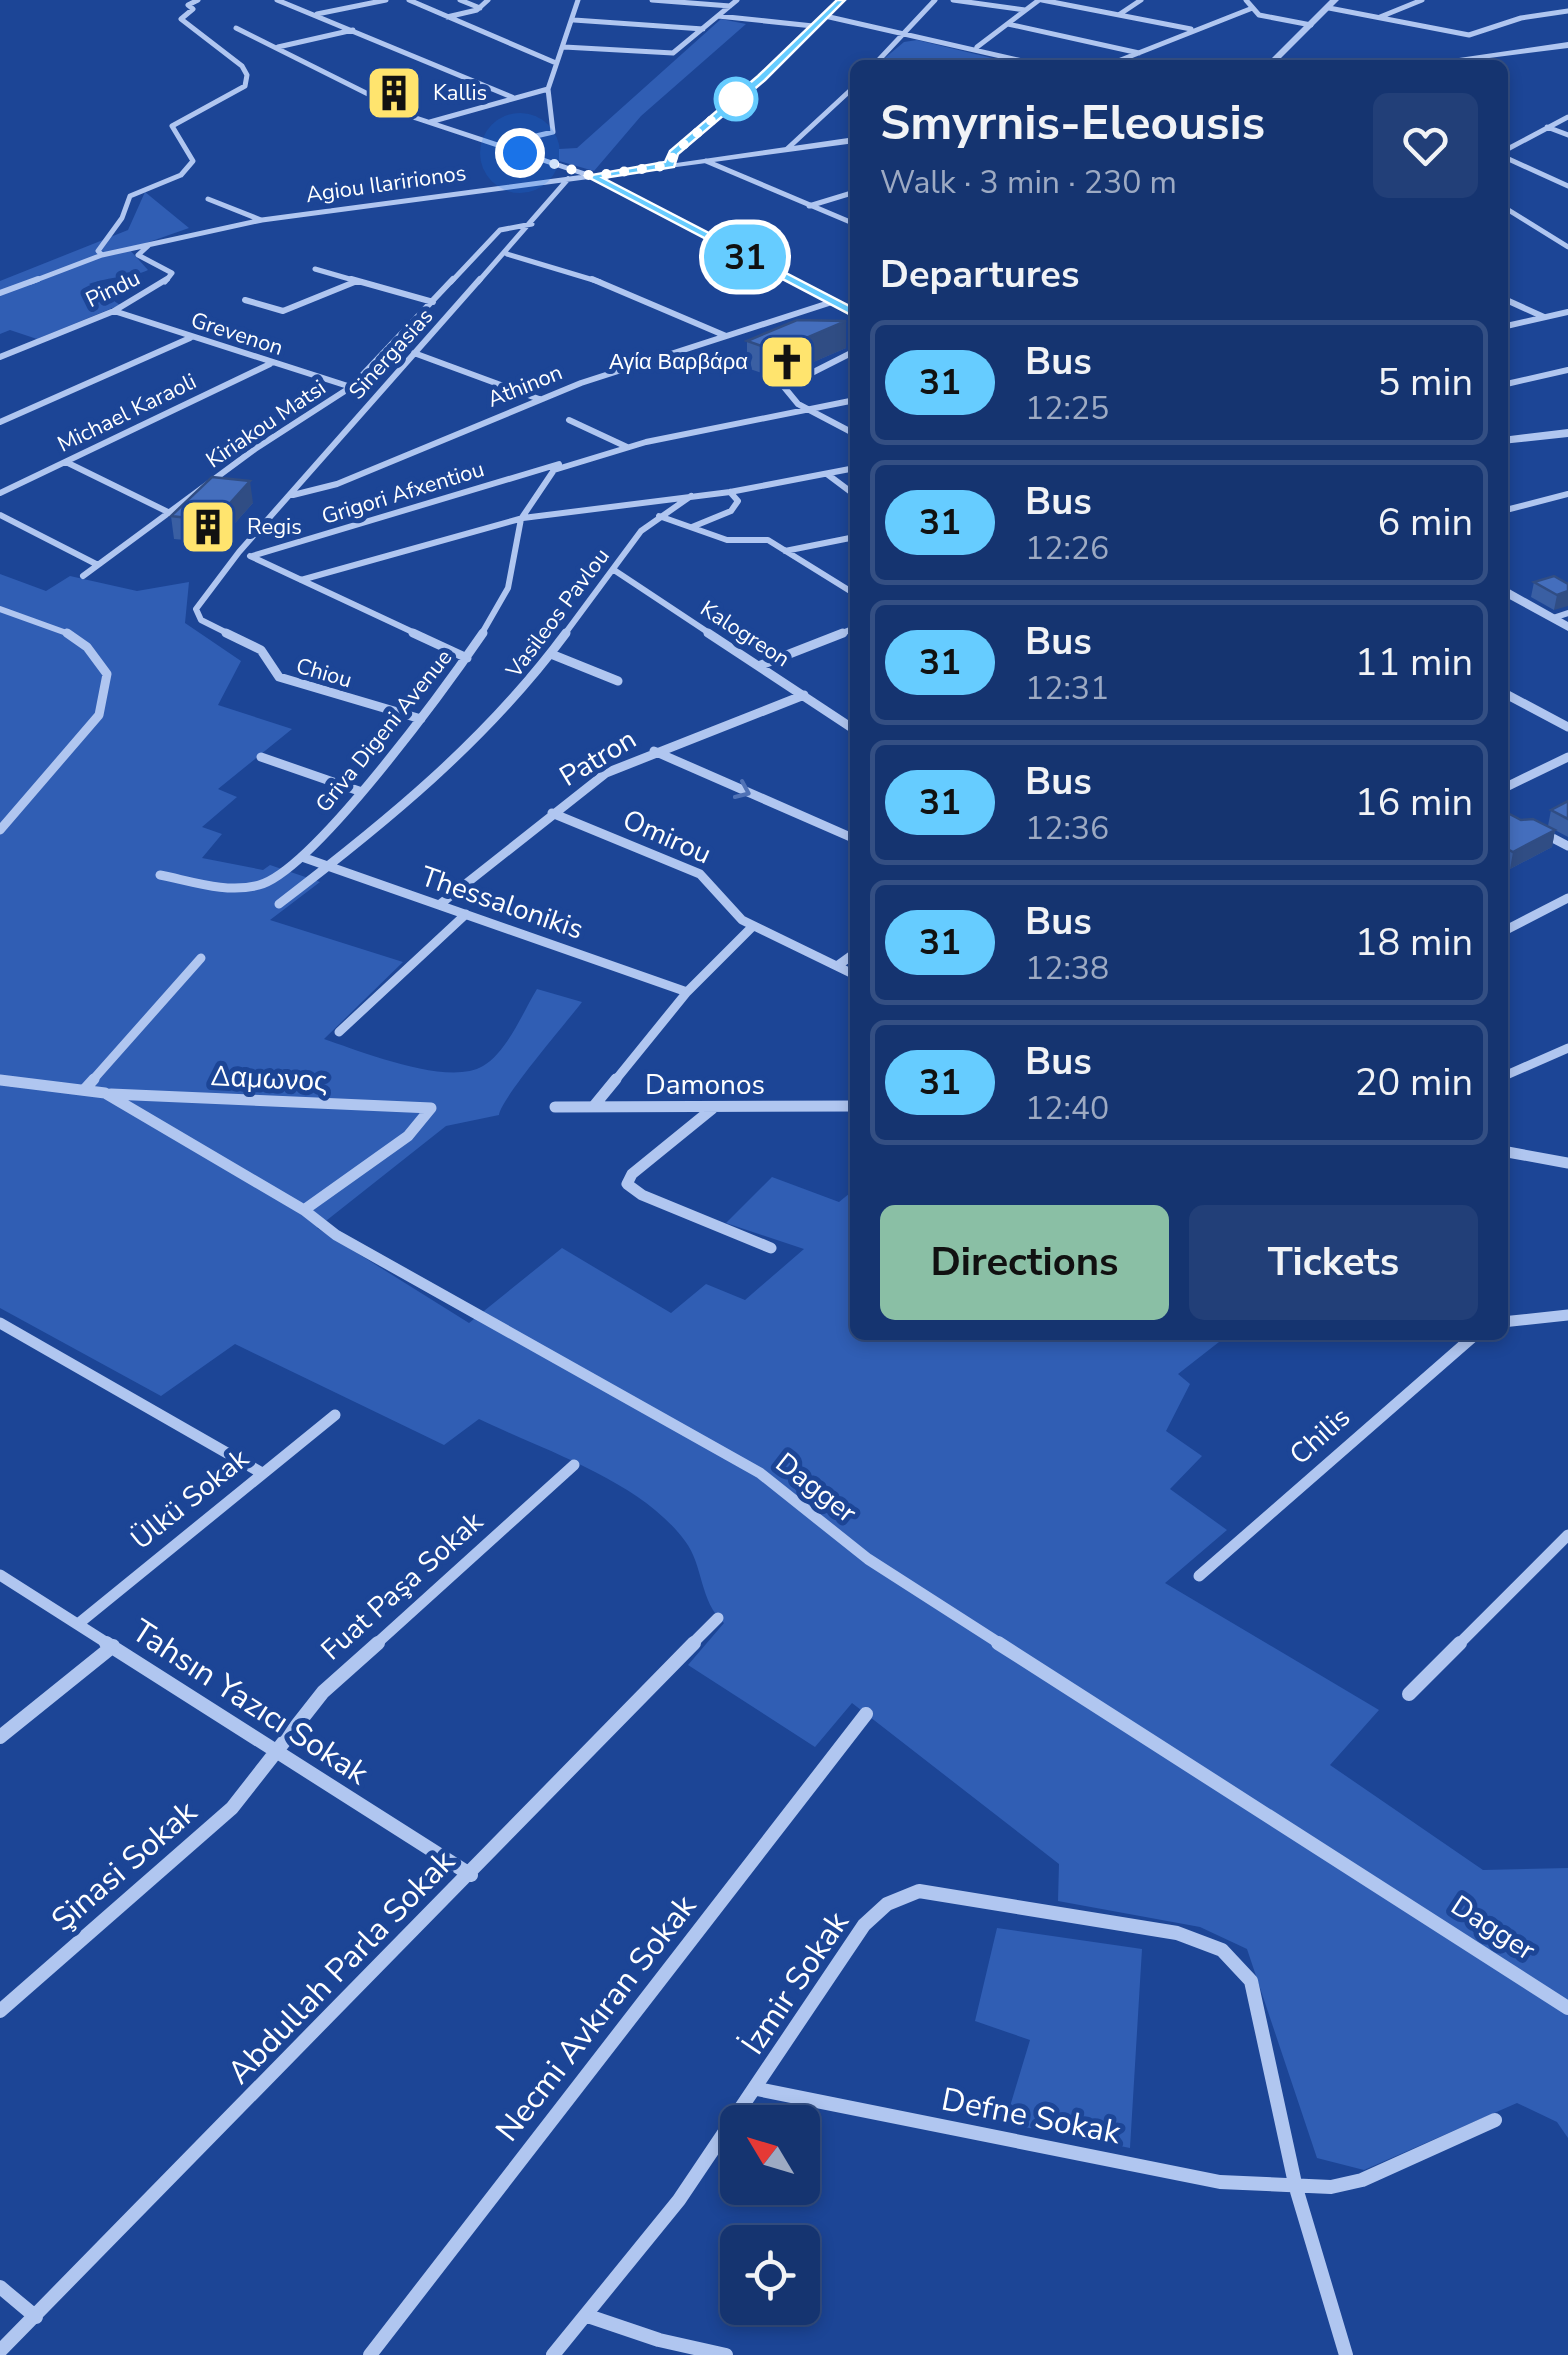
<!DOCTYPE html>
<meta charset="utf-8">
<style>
:root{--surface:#153470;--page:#223f78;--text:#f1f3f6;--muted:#9daac3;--line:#344f83;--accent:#8abfa5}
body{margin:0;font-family:"Nunito Sans",sans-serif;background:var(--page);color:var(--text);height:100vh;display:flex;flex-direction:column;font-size:38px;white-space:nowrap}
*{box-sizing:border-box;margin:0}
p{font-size:32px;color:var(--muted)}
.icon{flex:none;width:55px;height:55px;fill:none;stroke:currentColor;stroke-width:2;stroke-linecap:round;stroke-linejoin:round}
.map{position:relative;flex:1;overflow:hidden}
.side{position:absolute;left:850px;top:60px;width:658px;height:1280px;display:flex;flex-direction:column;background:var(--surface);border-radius:15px;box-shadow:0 5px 15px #0003,0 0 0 2px var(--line)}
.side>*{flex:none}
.badge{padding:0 20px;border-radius:32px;font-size:35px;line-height:65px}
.needle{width:65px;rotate:308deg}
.buttons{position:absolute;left:720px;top:2105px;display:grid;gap:20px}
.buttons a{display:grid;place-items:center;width:100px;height:100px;border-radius:15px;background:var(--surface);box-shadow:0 5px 15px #0003,0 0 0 2px var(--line);font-size:50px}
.you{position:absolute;width:50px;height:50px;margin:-25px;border:8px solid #fff;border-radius:50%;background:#1a73e8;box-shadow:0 0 0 15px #1a73e833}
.map>.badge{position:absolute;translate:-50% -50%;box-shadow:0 0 0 5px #fff}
h2{padding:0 30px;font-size:38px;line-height:90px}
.round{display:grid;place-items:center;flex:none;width:105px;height:105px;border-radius:15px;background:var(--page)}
.summary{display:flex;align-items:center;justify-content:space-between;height:170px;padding:0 30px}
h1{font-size:48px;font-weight:700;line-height:75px}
.cta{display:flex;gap:20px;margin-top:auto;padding:20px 30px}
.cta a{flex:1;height:115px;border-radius:15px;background:var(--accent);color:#111;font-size:40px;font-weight:700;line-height:115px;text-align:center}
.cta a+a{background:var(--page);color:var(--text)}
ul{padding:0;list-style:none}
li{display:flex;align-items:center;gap:30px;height:125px;margin:0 20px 15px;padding:0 10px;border:5px solid var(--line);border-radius:15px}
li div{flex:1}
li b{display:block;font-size:38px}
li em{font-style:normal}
li .badge{min-width:110px;font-weight:700;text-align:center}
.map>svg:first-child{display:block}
.green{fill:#305eb4}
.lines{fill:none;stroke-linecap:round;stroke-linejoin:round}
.pedestrian{stroke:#b0c6f0;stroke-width:6}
.minor-far4{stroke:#b0c6f0;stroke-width:5}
.minor-far3{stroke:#b0c6f0;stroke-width:6}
.minor-far2{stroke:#b0c6f0;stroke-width:9}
.minor-far1{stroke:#b0c6f0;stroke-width:11}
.minor{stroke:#b0c6f0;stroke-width:14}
.tertiary{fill:#b0c6f0;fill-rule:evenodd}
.wall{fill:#3a5fa3}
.shaded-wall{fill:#304d84}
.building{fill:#446ebd;stroke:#304d84;stroke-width:2.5}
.oneway{stroke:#5072b6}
.line{fill:#6cf;stroke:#fff;stroke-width:2.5}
.walk{stroke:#fff;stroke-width:10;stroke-dasharray:0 18}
.stop-dot{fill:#fff;stroke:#6cf;stroke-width:5}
.labels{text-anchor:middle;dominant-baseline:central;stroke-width:10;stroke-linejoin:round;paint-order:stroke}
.far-poi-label{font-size:22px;fill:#fff;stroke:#1c4596;text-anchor:start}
.far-street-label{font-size:22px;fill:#fff;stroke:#1c4596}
.street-label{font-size:28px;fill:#fff;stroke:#1c4596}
.near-street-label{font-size:32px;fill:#fff;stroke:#1c4596}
</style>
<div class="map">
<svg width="1568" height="2355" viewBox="0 0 1568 2355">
<rect width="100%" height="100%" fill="#1c4596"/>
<!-- green -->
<path class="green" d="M721,19L746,24L641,116L594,171L559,161V149L577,148Z
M917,40L1021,65L880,62L904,42Z
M145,192L189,228L129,249L148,270C138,276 107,277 89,284L120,305L37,339L10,330L0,334V281L128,230Z
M0,574L46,591L70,576L137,591L189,582L185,623L241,661L218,705L292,729L218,789L237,797L202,827L222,834L202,858L263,870L270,865L320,882L270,920L403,962L324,1039C360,1051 448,1087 483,1066C507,1052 523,1012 537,989L582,1002C566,1023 501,1098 499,1115L446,1126L317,1228L469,1323L562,1248L671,1313L706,1284L745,1300L804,1249L726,1223L772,1177L839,1202L855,1189V1335H1228L1178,1374L1190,1384L1166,1431L1202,1456L1170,1489L1227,1530L1165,1583L1379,1710L1330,1765L1483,1870L1568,1868V2138L1557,2122L1517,2103L1364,2170L1317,2158L1247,1949L1200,1927L1058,1901L1059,1864L852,1703L815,1747L688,1665L724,1623C699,1601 704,1566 685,1541C641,1481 545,1451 479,1419L444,1445L235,1344L161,1396L0,1308Z
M997,1928L1142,1949L1130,2148L1005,2123L1030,2040L975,2021Z"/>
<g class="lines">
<!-- pedestrian -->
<path class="pedestrian" d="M1553,618L1568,613"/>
<!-- minor-far4 -->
<path class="minor-far4" d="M277,0L512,97
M409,0L556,63
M460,0L480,8
M652,0L730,6
M953,0L1025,10
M1042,0L1191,29
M1246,0L1259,15L1311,25
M1329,8L1469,35L1521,18L1568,11
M317,14L386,0
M1120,14L1141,0
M718,16L813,26
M825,16L1040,65
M447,17L477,10L488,0
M1380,17L1422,0
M574,20L703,29
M1008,24L1139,53
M236,28L416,118L585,174
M278,47L353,30
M564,47L673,53L737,0
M977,47L1039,0
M874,65L935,0
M1108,65L1250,9
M430,122L548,89
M1547,127L1568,135
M502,144L553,132L548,89L578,0
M787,149L855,86
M1502,152L1568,117
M1502,156L1568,186
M706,161L855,224
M670,165L673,153L761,78L840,0
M208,199L261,220
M809,206L855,192
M1502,206L1568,247
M148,246L138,255L172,273L165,282
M507,254L600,282
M102,255L262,220L592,176
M315,269L360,282
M31,282L102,255L98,251L122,218L130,196L181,175L193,161L172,126L245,86L247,75L242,66L181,19L193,9L188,5L198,0
M451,282L500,230L532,224
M478,282L568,179"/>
<!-- minor-far3 -->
<path class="minor-far3" d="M351,279L433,302
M592,279L726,336
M0,293L38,279
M1502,298L1544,317
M245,300L283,311L357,281
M114,311L351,387
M1502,327L1568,312
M855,351L784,387L798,404L855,434
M414,353L539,399
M0,357L114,311L167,279
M1502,385L1568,370
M569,420L627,447
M0,422L190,338
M66,462L170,513
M827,474L855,495
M0,493L270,364
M293,495L337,484L581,383L832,302
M1502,511L1568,494
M0,515L98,565
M659,516L727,540H768L855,594
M692,527L731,511L738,501L730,492
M785,551L855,537
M250,556L419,635
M252,556L559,464
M614,570L712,635
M83,576L255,449L351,387L453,279
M301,580L523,518L730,492L855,468
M0,609L72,635
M231,635L201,620L196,609L239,552L480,279
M481,635L508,588L521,519L554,470L646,442L855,400
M564,635L641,531L691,496
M837,635L855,628"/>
<!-- minor-far2 -->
<path class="minor-far2" d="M226,633L261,650L279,677L421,719
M413,633L467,658
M708,633L855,730
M551,654L618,681
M761,665L843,633
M1502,692L1568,727
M654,751L855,839
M261,757L359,791
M1502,789L1568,757
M552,813L700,874L742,920L855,975
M0,830L99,715L107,674L87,647L67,633
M1543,833L1568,846
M302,857L687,992
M160,875C191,881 227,894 259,885C313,871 448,684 483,633
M279,904C385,823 486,741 566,633
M439,905L606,773L804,695
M1502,932L1568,898
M837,966L855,953
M339,1032L466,914
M1502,1077L1568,1048
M0,1080L13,1082
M91,1082L201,958
M614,1082L687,992L752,927"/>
<!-- minor-far1 -->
<path class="minor-far1" d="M0,1080L105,1093L304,1210L336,1235L760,1473L868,1559L1002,1645
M84,1090L94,1079
M111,1094L431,1108L408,1136L304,1210
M555,1107L855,1106
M593,1107L616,1079
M712,1109L632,1174L627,1184L642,1195L771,1248
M1502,1151L1568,1163
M1502,1322L1568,1315
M0,1323L262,1473
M0,1575L110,1645
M1199,1576L1475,1335
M78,1624L335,1415
M375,1645L574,1465
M691,1645L718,1618
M1458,1645L1568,1535"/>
<!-- minor -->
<path class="minor" d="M106,1643L471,1875
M998,1643L1568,2008
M1409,1694L1460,1643
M0,1737L113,1646
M0,2011L232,1808L323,1692L378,1643
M757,2089L1220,2182L1331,2187L1362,2180L1495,2120
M0,2287L36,2317
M588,2316L659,2340L726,2355
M0,2351L694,1643
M370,2355L866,1714
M553,2355L679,2200L864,1925L887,1904L919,1891L1177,1933L1222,1950L1251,1981L1296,2188L1346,2355"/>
<!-- tertiary -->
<path class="tertiary" d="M1330,0H1339L1274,65H1265Z
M1568,42V48L1435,65H1411Z
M855,137V143L602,177L855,309V316L587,176Z
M1568,429V437L1502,444V437Z
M1502,585L1568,622V631L1502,595Z"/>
</g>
<!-- wall -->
<path class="wall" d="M747,341L846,348L776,378L747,368Z
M253,503L217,543L174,539L171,516Z
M1534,582L1568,584L1554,610L1531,597Z
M1568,801V837L1555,830L1552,847L1510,869L1502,864V810L1521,820L1548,826L1551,810Z"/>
<!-- shaded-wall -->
<path class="shaded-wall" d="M846,321V348L776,378V351Z
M250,481L253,503L217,543L214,521Z
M1568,591V606L1554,610L1557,595Z
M1555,830L1552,847L1510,869L1513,852Z"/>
<!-- building -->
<path class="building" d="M797,320L846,321L776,351L747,341Z
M212,477L250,481L214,521L171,516Z
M1554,576L1568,584V591L1557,595L1534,582Z
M1568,801V819L1551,810Z
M1502,810L1521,820L1533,819L1555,830L1513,852L1502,846Z"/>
<!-- one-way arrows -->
<defs><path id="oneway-chevron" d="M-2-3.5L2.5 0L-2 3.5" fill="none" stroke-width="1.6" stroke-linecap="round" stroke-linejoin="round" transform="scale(2.5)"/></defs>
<use class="oneway" href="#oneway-chevron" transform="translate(743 791) rotate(24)"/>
<!-- line -->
<path class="line" d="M837,0H845L765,80L678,154L674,167L603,178L859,311L855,317L586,176L665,162L670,151L758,76Z"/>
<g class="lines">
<!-- walk -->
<path class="walk" d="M520,153L592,176L670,165L674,153L736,99"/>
</g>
<!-- icons -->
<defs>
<g id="building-square" transform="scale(2.875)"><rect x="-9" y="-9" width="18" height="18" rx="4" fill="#ffe46e" stroke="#1c4596"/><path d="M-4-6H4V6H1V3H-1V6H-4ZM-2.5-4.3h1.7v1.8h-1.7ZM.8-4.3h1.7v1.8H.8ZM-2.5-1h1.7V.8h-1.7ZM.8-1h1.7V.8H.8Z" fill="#111"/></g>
<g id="church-square" transform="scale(2.875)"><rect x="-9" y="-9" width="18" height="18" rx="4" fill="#ffe46e" stroke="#1c4596"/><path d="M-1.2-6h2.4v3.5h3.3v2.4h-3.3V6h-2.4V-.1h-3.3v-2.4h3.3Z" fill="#111"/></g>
</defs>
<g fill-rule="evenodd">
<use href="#building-square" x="394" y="93"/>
<use href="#church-square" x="787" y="362"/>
<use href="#building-square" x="208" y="527"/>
</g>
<!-- markers -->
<circle class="stop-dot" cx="736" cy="99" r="20"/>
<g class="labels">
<!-- far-poi labels -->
<g class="far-poi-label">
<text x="433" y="93">Kallis</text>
<text x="748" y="362" text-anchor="end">Αγία Βαρβάρα</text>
<text x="247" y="527">Regis</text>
</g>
<!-- far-street labels -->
<g class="far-street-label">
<text transform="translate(386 184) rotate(-8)">Agiou Ilaririonos</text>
<text transform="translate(113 289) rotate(-26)">Pindu</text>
<text transform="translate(237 334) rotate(18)">Grevenon</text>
<text transform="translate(391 354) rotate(-48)">Sinergasias</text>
<text transform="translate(525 386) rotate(-22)">Athinon</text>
<text transform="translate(127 413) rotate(-26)">Michael Karaoli</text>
<text transform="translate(266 424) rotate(-34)">Kiriakou Matsi</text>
<text transform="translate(403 493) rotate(-17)">Grigori Afxentiou</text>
<text transform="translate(558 613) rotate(-53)">Vasileos Pavlou</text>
<text transform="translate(745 634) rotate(33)">Kalogreon</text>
<text transform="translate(324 673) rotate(16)">Chiou</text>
<text transform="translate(384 731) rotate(-51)">Griva Digeni Avenue</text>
</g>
<!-- street labels -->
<g class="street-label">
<text transform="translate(598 758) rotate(-31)">Patron</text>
<text transform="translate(667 837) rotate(24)">Omirou</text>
<text transform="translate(502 903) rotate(19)">Thessalonikis</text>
<text transform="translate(269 1079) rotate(3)">Δαμωνος</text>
<text x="705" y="1085">Damonos</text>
<text transform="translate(1320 1436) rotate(-42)">Chilis</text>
<text transform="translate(816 1488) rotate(38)">Dagger</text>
<text transform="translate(190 1499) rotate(-39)">Ülkü Sokak</text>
<text transform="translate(402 1586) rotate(-42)">Fuat Paşa Sokak</text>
<text transform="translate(1493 1928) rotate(33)">Dagger</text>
</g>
<!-- near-street labels -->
<g class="near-street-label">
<text transform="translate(250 1702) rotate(33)">Tahsın Yazıcı Sokak</text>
<text transform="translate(124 1866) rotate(-41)">Şinasi Sokak</text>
<text transform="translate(341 1967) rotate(-46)">Abdullah Parla Sokak</text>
<text transform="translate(795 1983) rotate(-56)">İzmir Sokak</text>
<text transform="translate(596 2018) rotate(-52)">Necmi Avkıran Sokak</text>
<text transform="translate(1031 2116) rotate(11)">Defne Sokak</text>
</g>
</g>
</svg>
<div class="buttons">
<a><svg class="needle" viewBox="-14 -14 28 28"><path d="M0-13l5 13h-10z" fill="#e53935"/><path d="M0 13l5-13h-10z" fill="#9daac3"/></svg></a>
<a><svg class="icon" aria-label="locate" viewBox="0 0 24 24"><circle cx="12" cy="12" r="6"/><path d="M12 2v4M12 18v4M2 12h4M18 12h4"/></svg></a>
</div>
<div class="you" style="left:520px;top:153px"></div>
<b class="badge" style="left:745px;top:257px;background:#6cf;color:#111">31</b>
<section class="side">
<div class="summary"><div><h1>Smyrnis-Eleousis</h1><p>Walk · 3 min · 230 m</p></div><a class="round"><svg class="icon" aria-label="heart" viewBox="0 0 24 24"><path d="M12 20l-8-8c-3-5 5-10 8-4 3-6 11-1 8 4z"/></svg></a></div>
<h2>Departures</h2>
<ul>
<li><span class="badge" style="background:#6cf;color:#111">31</span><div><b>Bus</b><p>12:25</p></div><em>5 min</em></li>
<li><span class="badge" style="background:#6cf;color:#111">31</span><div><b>Bus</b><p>12:26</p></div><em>6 min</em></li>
<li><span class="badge" style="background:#6cf;color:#111">31</span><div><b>Bus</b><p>12:31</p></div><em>11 min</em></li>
<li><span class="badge" style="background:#6cf;color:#111">31</span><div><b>Bus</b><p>12:36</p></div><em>16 min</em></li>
<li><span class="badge" style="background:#6cf;color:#111">31</span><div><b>Bus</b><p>12:38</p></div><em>18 min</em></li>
<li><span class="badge" style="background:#6cf;color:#111">31</span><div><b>Bus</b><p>12:40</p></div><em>20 min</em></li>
</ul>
<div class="cta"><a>Directions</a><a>Tickets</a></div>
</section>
</div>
